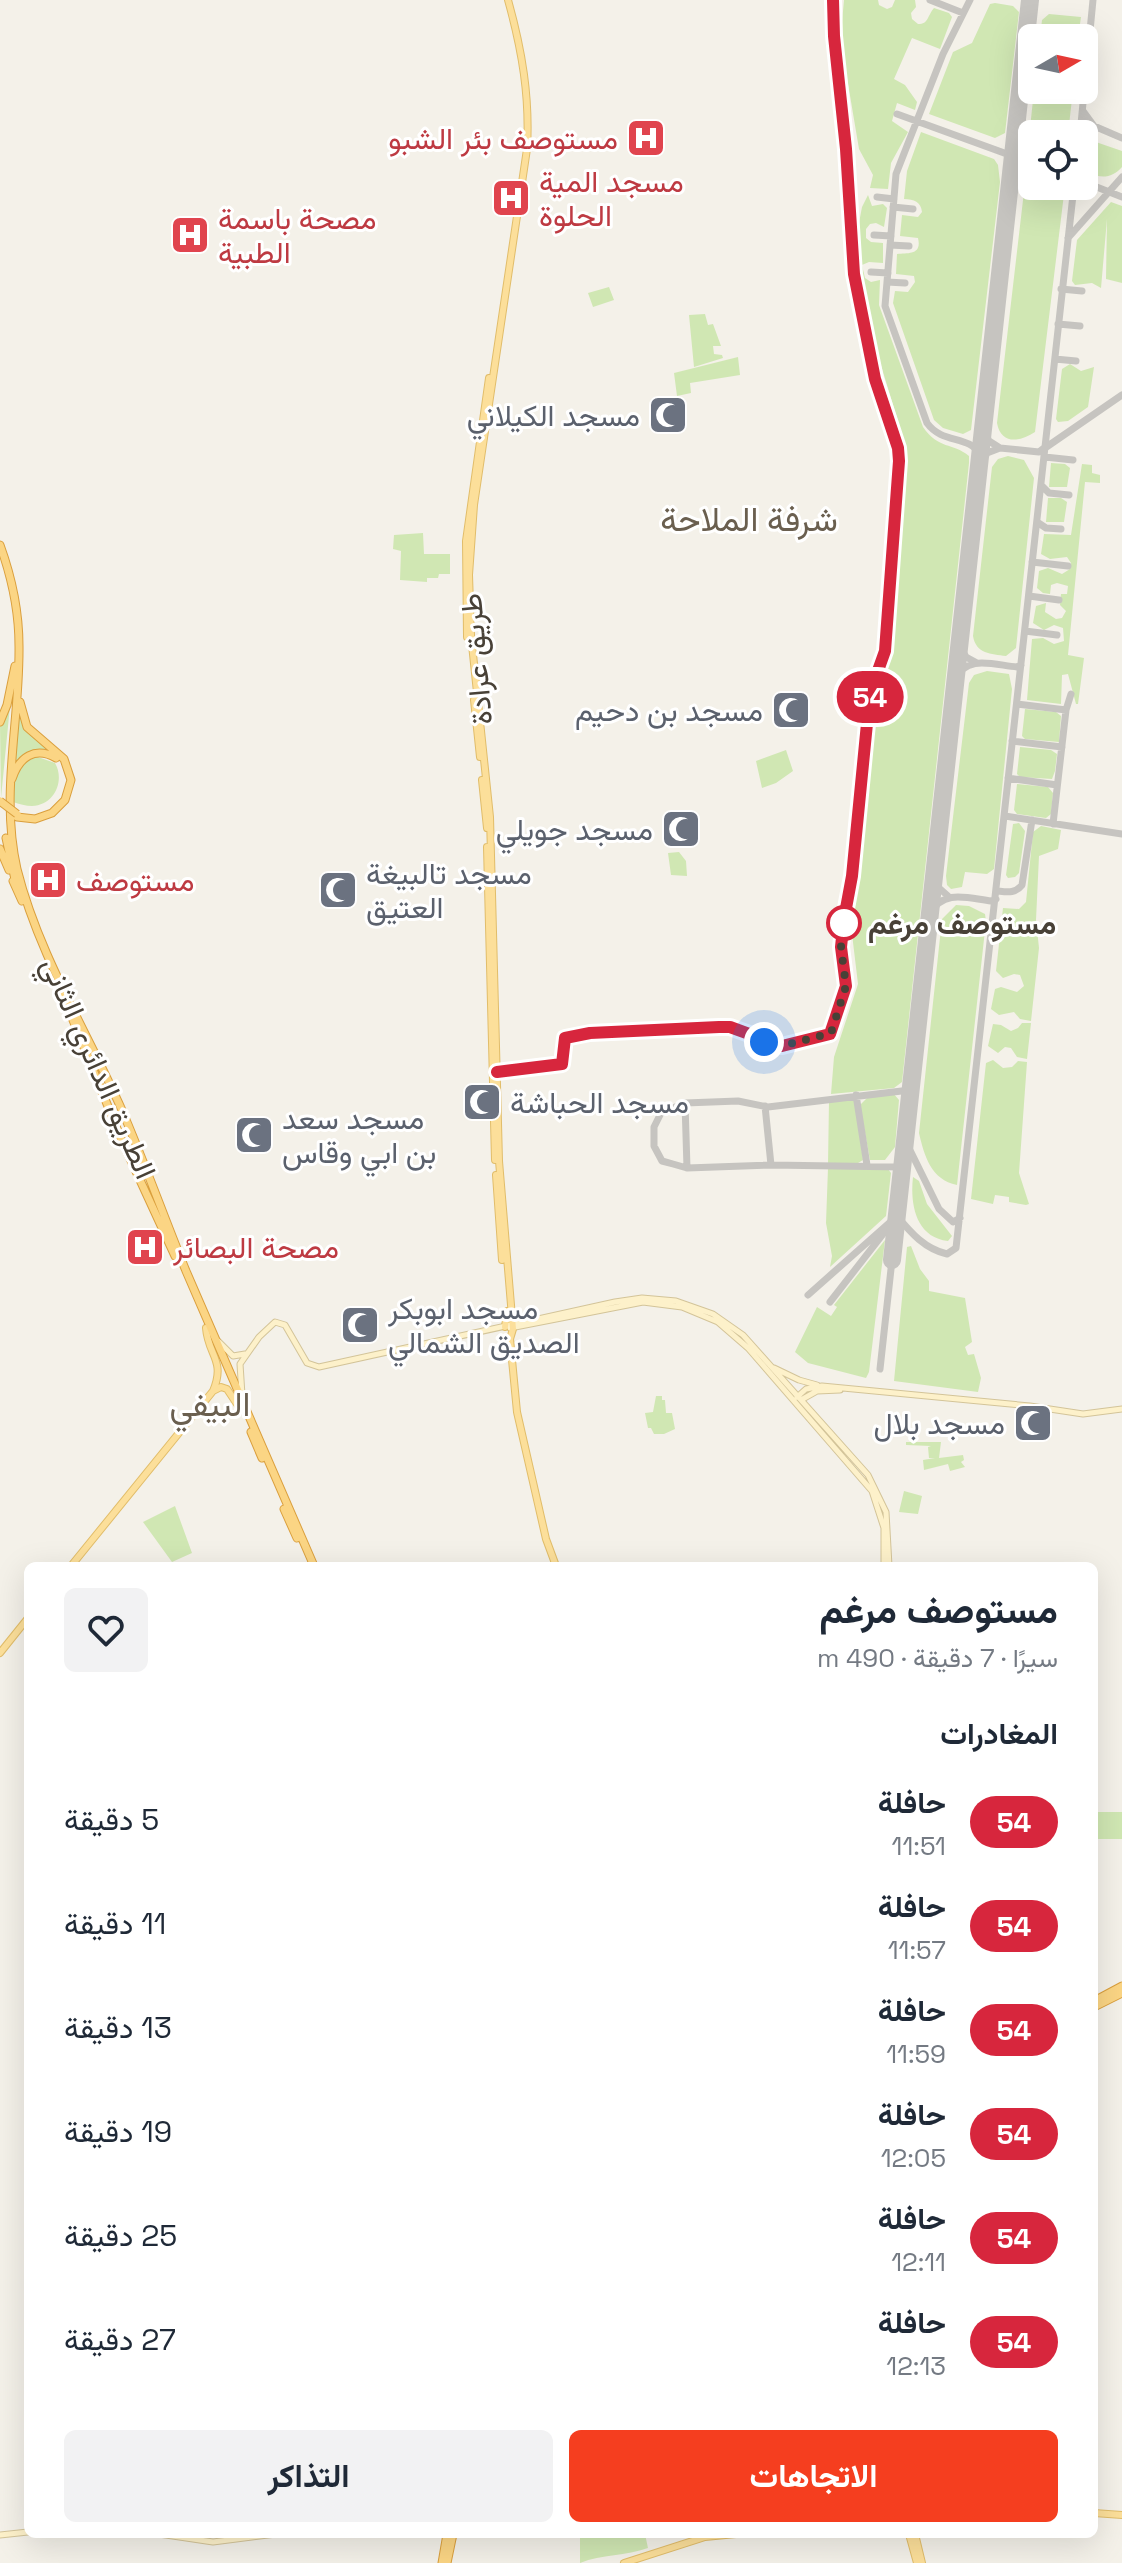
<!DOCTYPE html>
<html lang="ar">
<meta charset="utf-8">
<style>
:root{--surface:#fff;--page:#f2f2f3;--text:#1f2937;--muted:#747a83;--accent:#f53e1f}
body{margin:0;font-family:"Space Grotesk",Vazirmatn,sans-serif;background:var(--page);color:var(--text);direction:rtl;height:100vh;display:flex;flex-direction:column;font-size:30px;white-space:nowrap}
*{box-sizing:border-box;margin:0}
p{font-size:26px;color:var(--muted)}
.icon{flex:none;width:44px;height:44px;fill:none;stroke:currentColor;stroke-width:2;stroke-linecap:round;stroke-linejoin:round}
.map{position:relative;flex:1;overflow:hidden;direction:ltr}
.sheet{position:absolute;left:24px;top:1562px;width:1074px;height:976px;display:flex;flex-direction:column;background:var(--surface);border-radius:12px;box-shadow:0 8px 32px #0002;direction:rtl}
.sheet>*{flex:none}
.badge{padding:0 16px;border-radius:26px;font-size:28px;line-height:52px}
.needle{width:52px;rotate:81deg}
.tools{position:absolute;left:1018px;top:24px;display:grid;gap:16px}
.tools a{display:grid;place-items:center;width:80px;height:80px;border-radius:12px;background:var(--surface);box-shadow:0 8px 32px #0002;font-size:40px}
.you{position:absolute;width:40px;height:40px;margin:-20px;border:6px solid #fff;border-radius:50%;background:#1a73e8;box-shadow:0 0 0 12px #1a73e833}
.map>.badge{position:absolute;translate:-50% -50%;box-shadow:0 0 0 4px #fff}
h2{padding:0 40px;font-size:30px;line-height:72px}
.round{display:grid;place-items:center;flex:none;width:84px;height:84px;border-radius:12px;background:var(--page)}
.overview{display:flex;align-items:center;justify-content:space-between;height:136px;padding:0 40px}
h1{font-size:38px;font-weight:700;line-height:60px}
.button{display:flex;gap:16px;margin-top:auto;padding:16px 40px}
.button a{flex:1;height:92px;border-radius:12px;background:var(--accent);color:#fff;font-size:32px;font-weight:700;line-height:92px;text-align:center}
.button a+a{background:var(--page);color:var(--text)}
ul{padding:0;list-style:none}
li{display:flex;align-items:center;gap:24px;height:104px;padding:0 40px}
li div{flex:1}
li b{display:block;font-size:30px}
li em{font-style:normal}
li .badge{min-width:88px;font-weight:700;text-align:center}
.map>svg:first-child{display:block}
.green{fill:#d0e7b3}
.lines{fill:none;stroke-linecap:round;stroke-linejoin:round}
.taxiway{stroke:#c6c4c0;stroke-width:7}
.runway{stroke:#c6c4c0;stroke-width:18}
.secondary-casing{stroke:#d3c499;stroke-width:7}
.primary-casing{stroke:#e1bd6a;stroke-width:8}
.trunk-casing{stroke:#da9f3d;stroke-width:9}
.secondary{stroke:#fdf1ca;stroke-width:5}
.primary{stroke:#fcdf9a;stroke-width:6}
.trunk{stroke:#fbd584;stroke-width:7}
.trunk-bridge-casing{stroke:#da9f3d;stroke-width:9;stroke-linecap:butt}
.trunk-bridge{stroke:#fbd584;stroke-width:7}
.line-casing{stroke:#fff;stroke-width:18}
.line{stroke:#d7263d;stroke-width:12}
.walk{stroke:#484137;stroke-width:8;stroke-dasharray:0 14.4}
.stop-dot{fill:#fff;stroke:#d7263d;stroke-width:4}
.labels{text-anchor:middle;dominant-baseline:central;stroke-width:6;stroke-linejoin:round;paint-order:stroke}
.health-label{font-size:30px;fill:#be3a42;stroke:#fff;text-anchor:start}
.worship-label{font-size:30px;fill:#5b616d;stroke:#fff;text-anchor:end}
.street-label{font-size:30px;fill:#484137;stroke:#fff}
.stop-label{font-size:30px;font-weight:bold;fill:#484137;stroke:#fff;text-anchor:start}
.quarter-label{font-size:34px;fill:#6a5f4f;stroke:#fff}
</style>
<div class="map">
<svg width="1122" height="2563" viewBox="0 0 1122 2563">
<rect width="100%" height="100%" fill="#f4f1e9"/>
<!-- green -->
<path class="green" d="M844,0H878L879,5L887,9L892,7L895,0H915L916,7L911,13L912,19L918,24C929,24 927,16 934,8L949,13L952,17L940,49L912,38L894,79L905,85L917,102L915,110L897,103L892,121L908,132L891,163L888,189L870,188L873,175L859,149L845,66L841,33Z
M995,3L1013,6L1019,12L1005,133L995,138L929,114L953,52L972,43L990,4Z
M1049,14L1081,17L1078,38H1040L1042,20Z
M1034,90H1073L1068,134H1032V144L1029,138Z
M921,132L994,159L998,165L1000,182L971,430L963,434L943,428L934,420L893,303L895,291L908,292L915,282L914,276L896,274L897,254C909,253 922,255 918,238L900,236L902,215L918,217L922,212C921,202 914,199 904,199L907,171Z
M1090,140L1122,151V167C1111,179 1102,178 1087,173Z
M1032,178V186H1062L1064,194L1035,432C1020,442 1001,445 997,423L1025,183Z
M868,195L872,206L883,204L887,208L884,227L876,223L870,224L866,229V238L871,242L883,243V263L869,262L862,265L865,278L871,282L880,280L879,305L923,427C939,450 952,442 969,456V463L902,1082L894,1088L831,1094L834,1057L858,984L852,934L878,692L891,659L906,447L875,346L858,259V228L862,207Z
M1111,202L1122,206V283L1106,279L1107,219L1101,288L1092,283L1075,285L1072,281L1077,240Z
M609,287L614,300L593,307L588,293Z
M705,314L708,325L713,324L721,346H713L714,354L722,355L723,358L694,367L689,315Z
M738,357L740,375L690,383L691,393L677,396L674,373Z
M1070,364L1081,371L1094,367L1088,407L1068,421L1058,422L1056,419L1062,369Z
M1008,456L1024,460L1034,478L1016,648L1006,656C991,654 976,654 973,636L992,467L998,459Z
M1051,463L1065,464L1070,468L1067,487H1049Z
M1082,464L1092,465V473L1100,475V483L1085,482L1068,655L1084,658L1078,704H1076L1068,674L1062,675L1061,704L1027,700L1032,639L1043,638L1054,644L1064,641L1063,628L1054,625L1044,630L1033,623L1036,606L1046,603L1045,612L1056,619L1062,618L1066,611L1060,605L1061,594H1067L1068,586L1057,583L1051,585L1050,594L1043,593L1037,588L1039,571L1048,568L1062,574L1070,569L1071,563L1067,557L1050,559L1041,554L1044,534L1071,535Z
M1048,498H1061L1067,502L1064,522H1046Z
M423,533L424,554H450V574H439L438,578H427V582L400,580L401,551L393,549L394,535Z
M987,671L1009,674L1012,689L994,869L987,874L965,872L962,887L951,889L947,885L946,876L969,683L974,675Z
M18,703L30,734L51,753L41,751L14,769Z
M10,706L1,798L0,725Z
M1025,709L1056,712L1061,716L1059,742L1025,739L1022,736Z
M1020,747L1051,750L1057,754L1055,771L1052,779L1020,777L1017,774Z
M786,750L793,771L776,783L762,788L756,761Z
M35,756L55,763C65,780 55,805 32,806C26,806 19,804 13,802C13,779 14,768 35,756Z
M1017,784L1048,787L1053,793L1051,814L1046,818L1017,814L1014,810Z
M1019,823L1025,831L1019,873L1015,877L1008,878L1006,875L1013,824Z
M1041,826L1061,830L1058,849L1039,856L1036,920L1039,948L1031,1021L1020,1019L1014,1012L999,1015L991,1009L995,989L1001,987L1017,992L1024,986L1020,975L1014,974L1003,978L996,971L1003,908L1019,909L1026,902L1033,832Z
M679,852L686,861L687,876L671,875L668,853Z
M956,905L969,906L985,914L986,921L957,1185C931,1180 924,1155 919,1133L942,919Z
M1022,1023H1031L1027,1059L1017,1057L1011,1048L1005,1047L998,1053L988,1046L993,1024L1001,1025L1011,1031L1018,1028Z
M993,1060L1003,1068L1012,1067L1018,1061L1027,1062L1019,1173L1029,1204L1026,1205L1009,1202V1197L995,1195L993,1204L971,1199L986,1063Z
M893,1093L899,1100L895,1147L885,1160H870L860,1105L868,1097Z
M852,1099L855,1102L863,1160L858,1163L828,1164L829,1101Z
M828,1168L888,1169L891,1173L886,1216L830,1267L832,1256L826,1223Z
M913,1177L919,1181L927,1204L952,1236L948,1241C915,1237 910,1203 913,1177Z
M885,1240L869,1372L866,1378L808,1363L795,1352L817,1307L831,1316L837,1307L834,1305Z
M911,1246L920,1269L929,1281V1291L965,1298L972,1342L965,1347L968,1355L974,1354L981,1378L978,1392L894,1381L907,1247Z
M656,1396H662V1400H665L666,1413H672L675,1429L664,1434H654L651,1428H648L645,1413L653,1412Z
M906,1442H941L939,1458L963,1455L964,1460L961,1462L965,1467L950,1471L948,1464L924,1470L923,1460L935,1458H929L928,1447L931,1446L906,1445Z
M904,1491L922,1496L918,1514L899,1512Z
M175,1506L192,1553L172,1562L143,1522Z
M1094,1812H1122V1839H1094Z
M580,2534H645L648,2548C626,2556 602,2554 580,2563Z"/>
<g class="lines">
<!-- taxiway -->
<path class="taxiway" d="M930,0L963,13
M970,0L943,54L896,174L885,306L927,423C943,445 969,434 980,455
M1030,1V0
M1083,111L1094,126L1122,138
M897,114L1032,163
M1080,134L1093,0
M1012,170L1017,162L1024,160
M1084,182L1122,197
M877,197L894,199
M893,207L913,209
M874,235L891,236
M1068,238L1122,177
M890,245L909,246
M871,272L888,273
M887,282L905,283
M1061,289L1082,291
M1058,324L1080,326
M1055,359L1076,361
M1000,448L1039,452L1044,448
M1045,448L1122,395
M1045,457L1073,460
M979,468L987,453L1000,448L989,441L983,430
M1041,485L1049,493L1069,495
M1037,522L1046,528L1061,529
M1032,562L1068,566
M1029,596L1059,600
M1025,631L1057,635
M959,645L966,657L977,663
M955,680C966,654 994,665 1017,667L1021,665
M1017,704L1066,710
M1012,741L1062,747
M1008,778L1057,785
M1005,816L1122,834
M1053,824L1066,710L1071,694
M934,876L939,888L948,896
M997,891C1007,892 1015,894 1022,885L1032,820
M930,914C943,889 967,898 991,901L996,899
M856,1095L867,1165
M685,1103L687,1168
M765,1106L771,1165
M906,1142L939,1209L953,1222L960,1218
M902,1167L771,1165L687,1168L673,1164L662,1161L654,1146V1127L661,1113L685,1103L738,1101L768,1107L910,1090
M897,1216C911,1233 925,1249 947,1254L956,1248L1074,186
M808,1295L897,1216L830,1302
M880,1369L892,1260"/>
<!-- runway -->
<path class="runway" d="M892,1260L1030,0"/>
<!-- secondary casing -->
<g class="secondary-casing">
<path id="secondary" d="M497,1072L562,1064L565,1059L564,1040L574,1035L719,1027C741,1028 759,1046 780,1046C789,1046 819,1036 830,1034L846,986L841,947L844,919L852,876L870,693L885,651L899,461L898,448L875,379L854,274L844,123L834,36L833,0
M510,1328L643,1302L682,1307L718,1322L748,1348L872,1491L884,1528V1566
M218,1341L233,1356L245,1354
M774,1368L799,1380L817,1385
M242,1395L240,1364L259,1337L275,1322L285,1325L307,1363L319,1367L615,1302L642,1298L676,1301L713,1314L743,1335L868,1475L886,1512L889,1566
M797,1397L806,1389L822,1386L1030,1406L1083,1414L1122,1409
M801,1400L817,1391L840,1390
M159,2534L213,2542L276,2534
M0,2535L28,2532"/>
</g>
<!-- primary casing -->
<g class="primary-casing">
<path id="primary" d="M508,0C522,50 530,97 527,149L474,505L469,575L471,635L490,817L499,1161L513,1329L510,1339L517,1412L546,1539L556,1566
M467,637L466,541L489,378
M474,700L480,757
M482,780L487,828
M487,847L495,1160
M496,1175L502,1260
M505,1327L507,1311
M213,1391L221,1387L227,1389L241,1410
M71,1566L213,1391C226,1360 208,1356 206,1328
M0,1653L28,1618
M1094,2513L1122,2515
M909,2534L917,2563
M915,2534L922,2563
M624,2563L705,2537L736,2534"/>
</g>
<!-- trunk casing -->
<g class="trunk-casing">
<path id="trunk" d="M0,545C12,578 19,611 19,646C20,722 0,794 17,869C38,953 86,1030 121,1108C144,1161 164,1217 186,1271C228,1370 271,1468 314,1566
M0,722L7,705L15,666
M12,779C19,757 35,746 56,758
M17,817L35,819L52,813L65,800L71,780L64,759L27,727L20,702
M6,838L16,884
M0,849L9,870
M13,881L22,901
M60,988L122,1141L175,1256
M251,1432L262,1458
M284,1509L297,1538
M1094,2001L1122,1986
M1094,2007L1122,1993
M442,2563L447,2534
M447,2563L453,2534"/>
</g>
<!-- secondary -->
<use href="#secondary" class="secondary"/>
<!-- primary -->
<use href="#primary" class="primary"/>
<!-- trunk -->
<use href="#trunk" class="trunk"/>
<!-- trunk-bridge casing -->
<g class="trunk-bridge-casing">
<path id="trunk-bridge" d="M0,801L17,814"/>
</g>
<!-- trunk-bridge -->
<use href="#trunk-bridge" class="trunk-bridge"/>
</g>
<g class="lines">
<!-- line casing -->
<g class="line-casing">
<path id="line" d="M497,1072L562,1064L565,1038L590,1033L719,1027H730L782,1046L830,1034L846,986L841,947L844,919L852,876L870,693L885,651L899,461L898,448L875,379L854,274L846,149L834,36L833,0"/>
</g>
<!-- line -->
<use href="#line" class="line"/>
<!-- walk -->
<path class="walk" d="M764,1042L782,1046L831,1033L846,986L841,947L844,919V923"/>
</g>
<!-- icons -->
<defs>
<g id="hospital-square" transform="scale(2)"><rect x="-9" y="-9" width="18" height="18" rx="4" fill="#e0444e" stroke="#fff"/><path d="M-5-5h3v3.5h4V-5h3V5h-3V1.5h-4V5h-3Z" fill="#fff"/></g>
<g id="mosque-square" transform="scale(2)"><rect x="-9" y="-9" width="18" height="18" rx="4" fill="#6b7280" stroke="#fff"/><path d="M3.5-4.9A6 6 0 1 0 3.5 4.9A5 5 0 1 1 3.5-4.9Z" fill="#fff"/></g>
</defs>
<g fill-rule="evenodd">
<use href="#hospital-square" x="646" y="138"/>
<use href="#hospital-square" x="511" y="198"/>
<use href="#hospital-square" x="190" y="235"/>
<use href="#mosque-square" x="668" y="415"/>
<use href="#mosque-square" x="791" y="710"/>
<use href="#mosque-square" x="681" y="829"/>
<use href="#hospital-square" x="48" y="880"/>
<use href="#mosque-square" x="338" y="890"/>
<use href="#mosque-square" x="482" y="1102"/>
<use href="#mosque-square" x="254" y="1135"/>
<use href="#hospital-square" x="145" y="1247"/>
<use href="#mosque-square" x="360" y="1325"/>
<use href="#mosque-square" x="1033" y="1423"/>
</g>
<!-- markers -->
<circle class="stop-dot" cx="844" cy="923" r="16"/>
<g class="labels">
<!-- health labels -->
<g class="health-label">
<text x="618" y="138" text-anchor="end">مستوصف بئر الشبو</text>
<text x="539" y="181">مسجد المية<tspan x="539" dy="34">الحلوة</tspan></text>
<text x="218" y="218">مصحة باسمة<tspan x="218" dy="34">الطبية</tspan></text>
<text x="76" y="880">مستوصف</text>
<text x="173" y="1247">مصحة البصائر</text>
</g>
<!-- worship labels -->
<g class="worship-label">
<text x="640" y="415">مسجد الكيلاني</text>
<text x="763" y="710">مسجد بن دحيم</text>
<text x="653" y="829">مسجد جويلي</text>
<text x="366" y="873" text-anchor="start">مسجد تالبيغة<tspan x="366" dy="34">العتيق</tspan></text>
<text x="510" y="1102" text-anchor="start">مسجد الحباشة</text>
<text x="282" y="1118" text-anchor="start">مسجد سعد<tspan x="282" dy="34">بن ابي وقاس</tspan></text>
<text x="388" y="1308" text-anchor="start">مسجد ابوبكر<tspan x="388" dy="34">الصديق الشمالي</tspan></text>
<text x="1005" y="1423">مسجد بلال</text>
</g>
<!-- street labels -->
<g class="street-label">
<text transform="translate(476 659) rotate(-95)">طريق عرادة</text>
<text transform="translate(99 1068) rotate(66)">الطريق الدائري الثاني</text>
</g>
<!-- stop labels -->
<g class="stop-label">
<text x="868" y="923">مستوصف مرغم</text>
</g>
<!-- quarter labels -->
<g class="quarter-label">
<text x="749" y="519">شرفة الملاحة</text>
<text x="210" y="1404">البيفي</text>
</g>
</g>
</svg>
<div class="tools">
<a><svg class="needle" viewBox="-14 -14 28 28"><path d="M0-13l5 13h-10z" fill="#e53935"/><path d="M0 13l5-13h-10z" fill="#747a83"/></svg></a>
<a><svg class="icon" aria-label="locate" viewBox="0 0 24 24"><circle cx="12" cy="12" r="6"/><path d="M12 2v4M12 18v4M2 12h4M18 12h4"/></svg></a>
</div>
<div class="you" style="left:764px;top:1042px"></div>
<b class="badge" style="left:870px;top:697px;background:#d7263d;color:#fff">54</b>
<section class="sheet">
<div class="overview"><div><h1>مستوصف مرغم</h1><p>سيرًا · 7 دقيقة · 490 m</p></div><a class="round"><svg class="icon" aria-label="heart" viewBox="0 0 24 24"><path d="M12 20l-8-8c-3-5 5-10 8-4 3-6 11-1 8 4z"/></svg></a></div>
<h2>المغادرات</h2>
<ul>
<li><span class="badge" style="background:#d7263d;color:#fff">54</span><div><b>حافلة</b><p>11:51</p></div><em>5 دقيقة</em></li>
<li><span class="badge" style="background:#d7263d;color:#fff">54</span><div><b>حافلة</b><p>11:57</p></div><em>11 دقيقة</em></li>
<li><span class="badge" style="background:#d7263d;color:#fff">54</span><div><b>حافلة</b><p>11:59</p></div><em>13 دقيقة</em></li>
<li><span class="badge" style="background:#d7263d;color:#fff">54</span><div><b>حافلة</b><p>12:05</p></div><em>19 دقيقة</em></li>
<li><span class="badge" style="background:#d7263d;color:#fff">54</span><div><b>حافلة</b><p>12:11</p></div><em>25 دقيقة</em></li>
<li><span class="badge" style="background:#d7263d;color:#fff">54</span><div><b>حافلة</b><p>12:13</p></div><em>27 دقيقة</em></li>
</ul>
<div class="button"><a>الاتجاهات</a><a>التذاكر</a></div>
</section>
</div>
